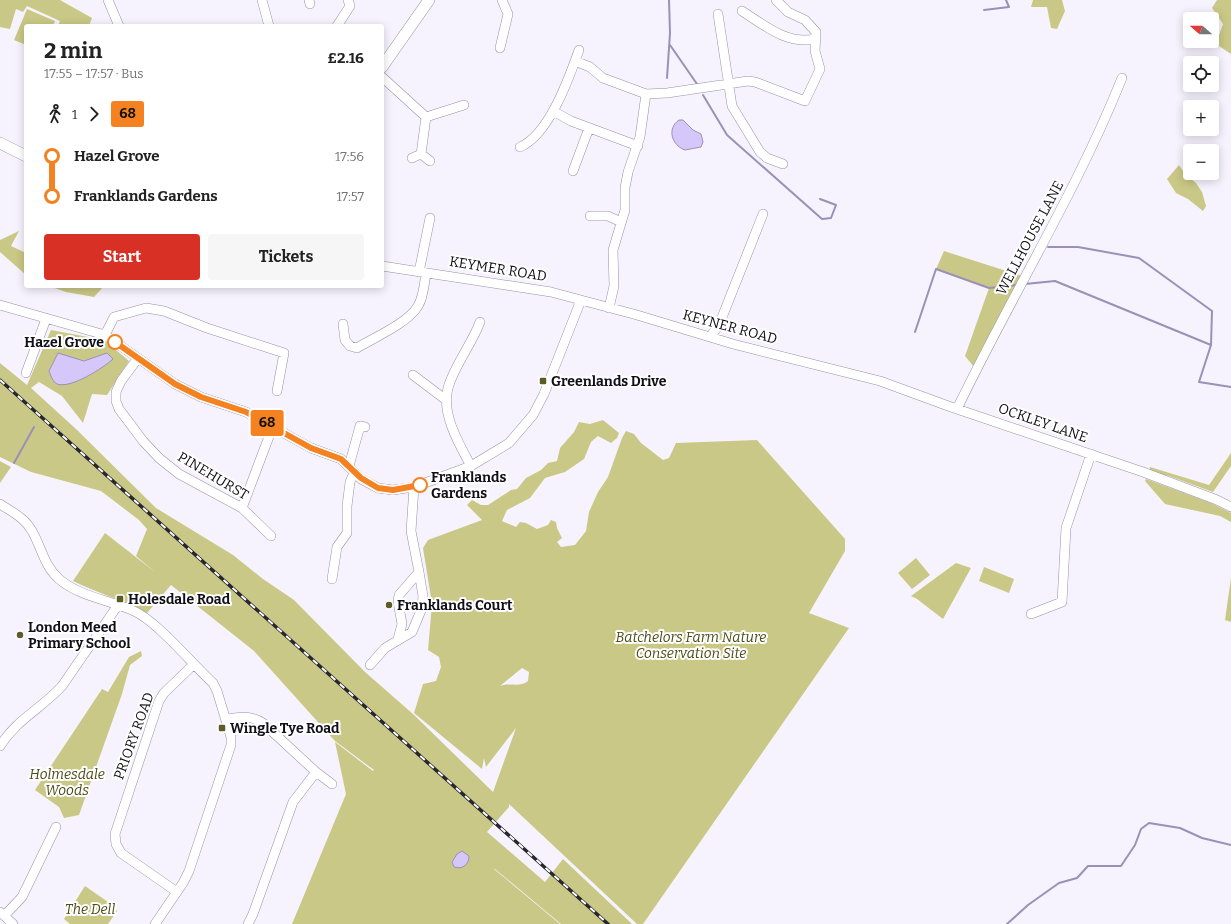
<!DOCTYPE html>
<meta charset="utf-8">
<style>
:root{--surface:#fff;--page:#f6f6f6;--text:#222;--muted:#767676;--accent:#d93025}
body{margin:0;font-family:Bitter,serif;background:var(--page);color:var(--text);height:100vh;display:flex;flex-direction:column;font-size:15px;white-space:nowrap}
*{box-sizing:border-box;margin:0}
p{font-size:13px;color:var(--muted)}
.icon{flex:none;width:22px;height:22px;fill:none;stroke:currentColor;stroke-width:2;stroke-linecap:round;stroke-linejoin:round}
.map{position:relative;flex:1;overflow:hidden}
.side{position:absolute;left:24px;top:24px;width:360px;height:264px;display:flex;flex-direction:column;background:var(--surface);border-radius:4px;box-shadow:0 2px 10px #0003}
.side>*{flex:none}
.badge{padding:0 8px;border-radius:3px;font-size:14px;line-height:26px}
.needle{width:26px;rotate:290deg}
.tools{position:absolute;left:1183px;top:12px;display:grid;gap:8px}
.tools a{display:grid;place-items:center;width:36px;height:36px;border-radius:4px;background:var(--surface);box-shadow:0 2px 10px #0003;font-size:20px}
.map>.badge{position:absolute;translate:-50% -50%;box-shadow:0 0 0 2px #fff}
.legs{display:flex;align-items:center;gap:6px;height:44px;padding:0 20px;font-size:13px}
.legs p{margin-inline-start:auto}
.head{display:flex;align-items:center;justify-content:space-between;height:68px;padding:0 20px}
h1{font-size:22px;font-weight:700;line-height:30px}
.action{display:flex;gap:8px;margin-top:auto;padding:8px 20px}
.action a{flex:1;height:46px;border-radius:4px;background:var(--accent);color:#fff;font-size:16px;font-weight:700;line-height:46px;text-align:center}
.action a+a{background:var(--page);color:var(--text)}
ul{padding:0 20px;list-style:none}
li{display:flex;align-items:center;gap:14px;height:40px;font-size:15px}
li i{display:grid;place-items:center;width:6px;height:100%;margin:0 5px;background:currentColor}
li i::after{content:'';width:10px;height:10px;margin:-5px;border:3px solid;border-radius:50%;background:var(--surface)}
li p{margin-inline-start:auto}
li:first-child i{background:linear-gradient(#0000 50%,currentColor 0)}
li:last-child i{background:linear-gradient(currentColor 50%,#0000 0)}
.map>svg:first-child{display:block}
.green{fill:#cac886;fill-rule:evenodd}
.water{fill:#d6c7fa;stroke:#9b90b6}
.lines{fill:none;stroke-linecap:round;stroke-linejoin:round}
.stream{stroke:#9b90b6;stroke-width:2}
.minor-casing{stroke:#9791a9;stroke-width:10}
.major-casing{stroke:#9791a9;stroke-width:12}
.minor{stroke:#fff;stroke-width:9}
.major{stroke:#fff;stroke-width:11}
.rail-casing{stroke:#28262e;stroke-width:3.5}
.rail{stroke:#fff;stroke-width:2;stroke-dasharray:6;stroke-linecap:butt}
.line-1-casing{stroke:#fff;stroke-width:9}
.line-1{stroke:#f58220;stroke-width:6}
.stop-1-dot{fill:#fff;stroke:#f58220;stroke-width:2}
.poi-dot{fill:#5d5b28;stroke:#fff;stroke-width:1.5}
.labels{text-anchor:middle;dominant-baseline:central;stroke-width:4;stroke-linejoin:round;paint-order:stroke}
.street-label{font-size:14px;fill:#110f17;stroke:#fff}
.stop-label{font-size:14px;font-weight:bold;fill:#110f17;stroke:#fff;text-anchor:end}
.poi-label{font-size:14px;font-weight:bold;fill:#110f17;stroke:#fff;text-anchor:start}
.park-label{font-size:14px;font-style:italic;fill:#4d4b17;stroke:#fff}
</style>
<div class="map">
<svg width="1231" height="924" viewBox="0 0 1231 924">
<rect width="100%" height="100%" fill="#f6f3fe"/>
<!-- green -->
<path class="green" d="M0,0H60L92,18L89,26H58L60,21L27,6L23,12L16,9L10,29L0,27Z
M1033,0H1062L1065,11L1057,29L1051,28L1047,7H1031Z
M1217,0H1231V54L1216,44L1223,24L1212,8Z
M27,9L55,21L53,26H26V45L14,40Z
M1179,165L1185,174L1196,183L1202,192L1206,206L1203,211L1188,199L1176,193L1167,179Z
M19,231L11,246L26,253V275L0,252V240Z
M944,251L1022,276L974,367L965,356L989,288L936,269Z
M49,286H104L94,297L66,292Z
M51,330L104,340L129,361L107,395L92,394L83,423L62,396L39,382L31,388L76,429L156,508L233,555L263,579L294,600L365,672L413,714L493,792L516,728L486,767L484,758L482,769L414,713L423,684L436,681L441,667L439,657L428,650L432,604L423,548L428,540L482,520L467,505L472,500L481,505H488L511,490L517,489L526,478L541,470L548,463L557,461L560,448L574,432L579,422L590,424L603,420L619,433L617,438L611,443L598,436L591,442L584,459L565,472L545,478L530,498L507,510L502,521L516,527L520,522L526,523L537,529L548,525L551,520L556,522L557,528L562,538L557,542L561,547L575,545L586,531L589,512L598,492L608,477L622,438L626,431L634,434L641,443L663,460L669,458L676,443L757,440L845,539V551L809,613L849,628L643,924H637L509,804V807L487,832L545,882L563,859L632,924H561L495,869H494L560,924H292L346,794L335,742L373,771L374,770L335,741L254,651L171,585L147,613C124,600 97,593 73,581L105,533L155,572L136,556L147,529L139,520L101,491L31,472L0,457V363L27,385ZM522,668L529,672L528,681C519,688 510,682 500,686Z
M1231,453V466L1213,492L1169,476L1149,471L1150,467L1209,485Z
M0,461L11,467L0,483Z
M1146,479L1211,503L1231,513V522L1220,516L1165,504L1145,481Z
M916,558L930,575L912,589L898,573Z
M956,563L971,568L943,619L917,599L911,596Z
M984,567L1014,579L1009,593L979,581Z
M1231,578V622L1225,620Z
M141,651L142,656L130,665L122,694L79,815L64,818L59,807L35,790L102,689L108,692L129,657Z
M85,886L108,902L117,911L108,924H70L64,919Z"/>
<!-- water -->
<path class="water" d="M679,120H683L693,130L701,134L703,142L701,147L685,150C671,145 667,128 679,120Z
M58,353L84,361L107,353L113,359C103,368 71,389 57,384C53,382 51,376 49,371Z
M462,851L469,856C469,864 463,870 454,867L452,862L457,854Z"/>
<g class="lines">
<!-- stream -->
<path class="stream" d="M984,10L1009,7L1006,0
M670,45L697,84
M667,78L670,33L669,0
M703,95L727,135L822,219L831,218L836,205L820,199
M1048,247H1078L1139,258L1212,311L1211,345L1199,382L1231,387
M1025,284L1055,281L1211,345
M915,332L936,269L989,288L1017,285
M14,463L34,427
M1007,924L1028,905L1059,883L1077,878L1088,866H1121L1135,845L1141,829L1149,823L1180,828L1202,838L1231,845"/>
<!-- minor casing -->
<g class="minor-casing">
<path id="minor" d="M108,0L119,26
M262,0L269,26
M309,0L310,4
M742,11C764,25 787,45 815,39
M718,14L732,106L760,152L767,158L783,164
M337,26L350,6L348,0
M500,48L508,14L502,0
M575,61L590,67L603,78L646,94
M382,77L426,117L421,154L412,158
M553,111L571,121L638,146
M426,117L464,105
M520,147C549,135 569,78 579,50
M421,154L430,161
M573,171L589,128
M590,216H608L621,222
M382,266L551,292L637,315L733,344L880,381L951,407L1143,472L1217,500L1231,507
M419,272L430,218
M0,305L105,335L175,384L201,397L246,412L311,448L341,459L361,479L378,488L393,490L414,487L471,466L509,443L533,415L544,394L581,300
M609,308L614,286L613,250L625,210V188L628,172L640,137L646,94L667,93L748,81L755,82L805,101L820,69L815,51L816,32L805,20L788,12L776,0
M343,324L345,340L350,346L357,348C375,337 408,323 418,306C424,296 424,284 426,273
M105,335L114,317L146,308L164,311L207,328L284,353L277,391
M710,337L719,325L763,214
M138,358L121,381L116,392V401L119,409L143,441L159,458L179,474L242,508L271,536
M26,373L46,319
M413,375L446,400
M957,409C1010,298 1076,193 1122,78
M349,466L360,426L365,427
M471,466C459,444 441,414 448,388C454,366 472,344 480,322
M0,504C12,512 25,518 32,531C41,546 44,566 59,579C80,597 110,600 134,611C158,622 192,664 213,683L217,691L231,737V745L189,871L183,883L155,924
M242,508L273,426
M332,579L337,547L347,533V506L350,482L354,473
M1031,614L1062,602L1066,528L1091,454
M398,639L402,624L398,602L399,595L419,572L411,531L414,487
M370,665L385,648L412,632L422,608L423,596L419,572
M227,719C241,717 250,715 263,723L316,772L332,784
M0,746C17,719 41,709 62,686L118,605
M177,892L121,853L116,844L115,834L159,701L164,693L193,665
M0,912L13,924
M5,915L22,897L56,827
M248,924L253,914L293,802L316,772"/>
</g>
<!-- major casing -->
<g class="major-casing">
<path id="major" d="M382,67L429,0
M0,143L26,156"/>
</g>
<!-- minor -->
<use href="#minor" class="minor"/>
<!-- major -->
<use href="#major" class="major"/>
<!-- rail casing -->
<g class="rail-casing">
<path id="rail" d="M0,380L608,924"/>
</g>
<!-- rail -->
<use href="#rail" class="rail"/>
</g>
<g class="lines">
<!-- line-1 casing -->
<g class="line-1-casing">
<path id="line-1" d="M115,342L175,384L201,397L246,412L311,448L341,459L361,478L378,488L393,490L420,485"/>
</g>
<!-- line-1 -->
<use href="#line-1" class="line-1"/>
</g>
<!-- markers -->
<g class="stop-1-dot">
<circle cx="115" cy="342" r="7"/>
<circle cx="420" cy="485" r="7"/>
</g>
<g class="poi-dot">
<rect x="539" y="377" width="8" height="8" rx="2"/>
<rect x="116" y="595" width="8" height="8" rx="2"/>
<circle cx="389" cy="605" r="4"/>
<circle cx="20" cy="635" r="4"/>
<rect x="218" y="724" width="8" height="8" rx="2"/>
</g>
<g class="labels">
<!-- street labels -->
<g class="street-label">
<text transform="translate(1030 238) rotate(-62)">WELLHOUSE LANE</text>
<text transform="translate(498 269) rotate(9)">KEYMER ROAD</text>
<text transform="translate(730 327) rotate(15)">KEYNER ROAD</text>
<text transform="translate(1043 423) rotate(19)">OCKLEY LANE</text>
<text transform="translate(213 476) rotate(31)">PINEHURST</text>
<text transform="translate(134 736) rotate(-70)">PRIORY ROAD</text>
</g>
<!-- stop labels -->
<g class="stop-label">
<text x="104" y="342">Hazel Grove</text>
<text x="431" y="477" text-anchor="start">Franklands<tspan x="431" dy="16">Gardens</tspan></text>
</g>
<!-- poi labels -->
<g class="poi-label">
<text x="551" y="381">Greenlands Drive</text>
<text x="128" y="599">Holesdale Road</text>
<text x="397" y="605">Franklands Court</text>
<text x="28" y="627">London Meed<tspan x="28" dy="16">Primary School</tspan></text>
<text x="230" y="728">Wingle Tye Road</text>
</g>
<!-- park labels -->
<g class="park-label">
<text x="691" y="637">Batchelors Farm Nature<tspan x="691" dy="16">Conservation Site</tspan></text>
<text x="67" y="774">Holmesdale<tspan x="67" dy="16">Woods</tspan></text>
<text x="90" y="909">The Dell</text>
</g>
</g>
</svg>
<div class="tools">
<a><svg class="needle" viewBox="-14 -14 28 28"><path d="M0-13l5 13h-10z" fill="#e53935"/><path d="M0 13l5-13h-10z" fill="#767676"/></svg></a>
<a><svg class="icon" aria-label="locate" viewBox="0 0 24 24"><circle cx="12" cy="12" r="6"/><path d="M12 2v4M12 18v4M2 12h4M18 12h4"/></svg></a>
<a>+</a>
<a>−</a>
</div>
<b class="badge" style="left:267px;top:423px;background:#f58220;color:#111">68</b>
<section class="side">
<div class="head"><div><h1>2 min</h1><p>17:55 – 17:57 · Bus</p></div><b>£2.16</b></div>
<div class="legs"><svg class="icon" aria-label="walk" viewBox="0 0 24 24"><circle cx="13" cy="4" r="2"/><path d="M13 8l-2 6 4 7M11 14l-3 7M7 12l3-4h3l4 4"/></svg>1<svg class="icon" aria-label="forward" viewBox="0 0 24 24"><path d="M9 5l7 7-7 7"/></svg><b class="badge" style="background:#f58220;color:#111">68</b></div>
<ul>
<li><i style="color:#f58220"></i><b>Hazel Grove</b><p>17:56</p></li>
<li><i style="color:#f58220"></i><b>Franklands Gardens</b><p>17:57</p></li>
</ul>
<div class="action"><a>Start</a><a>Tickets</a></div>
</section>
</div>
